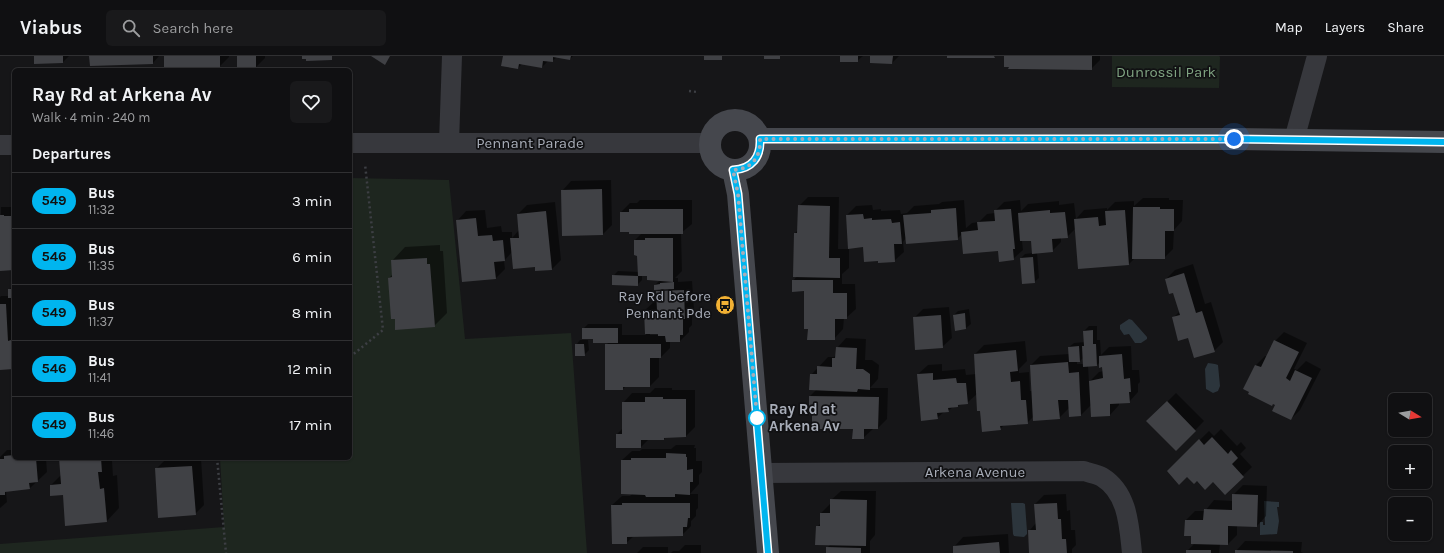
<!DOCTYPE html>
<meta charset="utf-8">
<style>
:root{--surface:#101012;--page:#19191b;--text:#f1f3f6;--muted:#9c9d9f;--line:#303032}
body{margin:0;font-family:Karla,sans-serif;background:var(--page);color:var(--text);height:100vh;display:flex;flex-direction:column;font-size:15px;white-space:nowrap}
*{box-sizing:border-box;margin:0}
p{font-size:13px;color:var(--muted)}
.icon{flex:none;width:22px;height:22px;fill:none;stroke:currentColor;stroke-width:2;stroke-linecap:round;stroke-linejoin:round}
.map{position:relative;flex:1;overflow:hidden}
.sheet{position:absolute;left:12px;top:12px;width:340px;height:392px;display:flex;flex-direction:column;background:var(--surface);border-radius:6px;box-shadow:0 1px 3px #0004,0 0 0 1px var(--line)}
.sheet>*{flex:none}
.badge{padding:0 8px;border-radius:13px;font-size:14px;line-height:26px}
.needle{width:26px;rotate:101deg}
.controls{position:absolute;left:1388px;top:337px;display:grid;gap:8px}
.controls a{display:grid;place-items:center;width:44px;height:44px;border-radius:6px;background:var(--surface);box-shadow:0 1px 3px #0004,0 0 0 1px var(--line);font-size:20px}
.you{position:absolute;width:20px;height:20px;margin:-10px;border:3px solid #fff;border-radius:50%;background:#1a73e8;box-shadow:0 0 0 6px #1a73e833}
.map>.badge{position:absolute;translate:-50% -50%;box-shadow:0 0 0 2px #fff}
h2{padding:0 20px;font-size:15px;line-height:36px}
.round{display:grid;place-items:center;flex:none;width:42px;height:42px;border-radius:6px;background:var(--page)}
.overview{display:flex;align-items:center;justify-content:space-between;height:68px;padding:0 20px}
h1{font-size:19px;font-weight:700;line-height:30px}
ul{padding:0;list-style:none}
li{display:flex;align-items:center;gap:12px;height:56px;padding:0 20px;border-top:1px solid var(--line)}
li div{flex:1}
li b{display:block;font-size:15px}
li em{font-style:normal}
li .badge{min-width:44px;font-weight:700;text-align:center}
header{display:flex;align-items:center;gap:24px;box-sizing:border-box;height:56px;padding:0 20px;background:var(--surface);border-bottom:1px solid var(--line)}
header strong{font-size:19px}
nav{display:flex;gap:22px;margin-inline-start:auto;font-size:14px}
.search{width:280px;height:36px;background:var(--page);display:flex;align-items:center;gap:10px;box-sizing:border-box;padding:0 14px;border-radius:6px;color:var(--muted);font-size:15px}
.map>svg:first-child{display:block}
.green{fill:#1e261f}
.water{fill:#2c353c}
.shadow{fill:#0007;fill-rule:evenodd}
.building{fill:#404145}
.lines{fill:none;stroke-linecap:round;stroke-linejoin:round}
.path{stroke:#3d3f44;stroke-width:2.5;stroke-dasharray:2 3;stroke-linecap:butt}
.street{stroke:#37383d;stroke-width:20}
.secondary{stroke:#45474d;stroke-width:22}
.line-casing{stroke:#fff;stroke-width:9}
.line{stroke:#00b5ef;stroke-width:6}
.walk{stroke:#a8adb8;stroke-width:4;stroke-dasharray:0 7.2}
.stop-dot{fill:#fff;stroke:#00b5ef;stroke-width:2}
.labels{text-anchor:middle;dominant-baseline:central;stroke-width:3.5;stroke-linejoin:round;paint-order:stroke}
.park-label{font-size:15px;fill:#7fa381;stroke:#111113}
.street-label{font-size:15px;fill:#a8adb8;stroke:#111113}
.poi-label{font-size:15px;fill:#a8adb8;stroke:#111113;text-anchor:end}
.stop-label{font-size:15px;font-weight:bold;fill:#a8adb8;stroke:#111113;text-anchor:start}
</style>
<header>
<strong>Viabus</strong>
<div class="search"><svg class="icon" aria-label="search" viewBox="0 0 24 24"><circle cx="10" cy="10" r="6"/><path d="M15 15l6 6"/></svg>Search here</div>
<nav><a>Map</a><a>Layers</a><a>Share</a></nav>
</header>
<div class="map">
<svg width="1444" height="497" viewBox="0 0 1444 497">
<rect width="100%" height="100%" fill="#161618"/>
<!-- green -->
<path class="green" d="M1112,0H1219L1220,1L1219,32L1112,31Z
M350,122L449,124L465,283L571,277L587,497H0V488L224,471L220,402H350Z"/>
<!-- water -->
<path class="water" d="M1129,263L1132,264L1147,281V283L1141,287H1135L1129,278L1124,279L1120,273V269Z
M1208,307L1215,308L1218,309L1220,330L1218,335L1213,337L1206,333L1205,313Z
M1264,445L1279,446V451H1277L1279,465L1277,478L1260,479V466H1263V469H1265Z
M1011,447H1023L1025,448L1027,475V478L1024,481L1014,480L1013,478Z"/>
<!-- shadow -->
<path class="shadow" d="M35,0H69L63,6Z
M90,0H159L153,7Z
M165,0H229V1L220,10Z
M238,0H265V2L256,11Z
M504,0H573L570,3L557,1L552,5H548L542,11L522,8L518,12Z
M820,0H863L857,5L841,0Z
M871,0H899L892,7Z
M1005,0H1100V4L1091,13L1010,10Z
M611,124L612,169L603,178L562,135L571,125Z
M808,141H839L838,193H849V212L842,218V228H855L856,253L846,262H844L843,273L834,283L809,272L805,234L793,225L797,220L795,177L798,174L799,150Z
M1143,142H1169V144H1183L1182,165L1174,174L1173,193L1164,202H1135L1129,208L1076,172L1067,181H1061V186L1052,195L1037,196L1039,222L1034,226L1021,202L1025,198L1033,197L1031,183L1022,185L1023,194L1013,203L999,194L963,177L957,183L906,182L903,186L904,196L894,205L864,190L847,159L856,150L872,149L873,154L881,153V155L900,154L901,158L907,157L914,150L939,148L942,146L964,144L966,172L972,167L979,166L987,158L995,157V155L1004,146L1020,144L1021,155L1028,148L1059,145V149L1074,147L1076,163L1084,154L1107,152V154L1115,146L1134,145V150Z
M640,144H692V168L681,177L682,215L675,222H678V226L692,225L694,253L692,255V269L689,272V276L680,285H670V292L661,301H659V321L650,330H626L623,333L606,289L609,286L594,282L583,273L588,268H622V279H646L645,254L655,245H657V235L660,232L655,229L660,224L648,219H642V224L637,229L613,220L618,215L639,216L638,199L635,184L642,177L621,156L630,147H637ZM650,277H659V279H650Z
M555,146L561,204L552,213L512,196L504,205L505,213L496,222L457,165L466,155L485,154L487,172L501,170L502,176H512V182L519,174L518,158L527,149Z
M1,151H14V213L0,214Z
M440,189V195H443L447,257L434,270L389,222L393,218L392,205L405,191Z
M1193,208L1205,248L1211,246L1223,286L1214,295L1189,281L1173,262L1180,255L1174,236L1166,223L1175,214Z
M13,229L14,310L13,312L0,313V241L1,240H9V234Z
M949,251L952,282L942,291L914,262L923,253Z
M969,253L971,268L966,272L956,274L954,259L958,255Z
M1089,270H1097V284H1100L1101,299L1109,291L1131,290L1132,314H1139L1140,326L1138,328V336L1129,346H1119V349L1110,359L1092,348L1081,359L1070,351L1059,362L1034,360L1027,367L1004,369L1000,373L981,354L977,338L967,347L953,351L948,355L944,356L937,362L918,318L928,309L942,308V315L965,313L966,319L976,318L975,298L984,289L1025,285L1027,305L1019,313V317L1029,316L1030,335H1033L1031,309L1040,300L1069,298V291L1074,287L1085,286L1084,275ZM1084,301V308H1077V305H1080ZM1100,306L1103,310L1104,315L1099,316L1089,326L1088,310L1097,309Z
M1284,276L1307,287L1294,313L1297,314L1306,305L1321,313L1300,354L1291,363L1277,348L1274,347L1272,349L1244,332L1256,309L1265,300L1267,301L1275,285Z
M846,282L866,283L865,304H872L879,309L878,323L870,332H888L887,363L878,372L873,373L863,382L854,372L813,358L810,340L817,333L811,319L828,301H834L836,299L837,292Z
M580,284H588L589,294L584,299L576,289Z
M655,332H672V334H695V371L686,380L666,381L664,383H649L641,391L617,378L623,372V347L632,337H650Z
M1176,337L1204,365L1176,394L1148,365Z
M1221,373L1237,390L1241,386L1246,392L1240,398L1252,411L1225,437L1213,425L1197,424L1187,419L1168,415L1209,375L1214,380Z
M676,389H695L694,392H696V405H702V416L699,419V428L690,438H698V452L696,454V460L691,465V470L682,479L634,480L626,487L612,449L622,440H630L633,437L622,404L632,395H640L642,393H671Z
M14,392V402H46L47,416L30,432L8,434L6,436L7,446L0,452V456V401L7,394H12Z
M60,402H115L112,405L113,420L117,419L119,452L106,466L51,429L61,419Z
M186,402H201L204,449L195,458L156,413L165,404Z
M1243,429L1267,430L1266,460L1257,470L1237,469V479L1228,488H1220L1219,497H1187V495L1194,488L1192,479L1186,464L1195,455H1205L1214,444L1233,445V439Z
M841,435H876L875,479L870,485V497H827V492L831,488L817,471L821,467V457L830,448L831,444Z
M1066,438L1067,455L1070,454L1071,474H1075L1076,489L1072,493V497H1038L1029,475L1036,467L1035,448L1044,439Z
M1008,478L1009,497H954V491L963,481Z
M1245,485L1302,486L1301,496L1303,497H1236V495Z
M685,489H701V497H703H671L673,495H679Z
M643,491H668V497H637Z"/>
<!-- building -->
<path class="building" d="M34,0H63V7L34,8Z
M89,0H153V8L90,10Z
M164,0H220V11L164,13Z
M237,0H256V12H237Z
M302,0H332V4L306,5V3H302Z
M371,0H390L385,9Z
M503,0H571L570,4L553,1V6L543,5L542,12L519,8L518,13L501,10Z
M704,0H722V4H704Z
M764,0H780V3H764Z
M840,0H858V6H840Z
M870,0H893L892,8L870,7Z
M947,0H994L995,2H947Z
M1004,0H1092V14L1008,13L1009,11H1004Z
M602,133L603,179L562,180L561,134Z
M798,149L830,150L829,202H840V222L793,221L794,177H797Z
M1133,151H1160V153H1174V175H1165V203H1132Z
M956,152L958,184L906,188L903,159L931,157V154Z
M629,153H683V178H629V176H620V156H629Z
M1011,153L1015,193H1013L1014,204L999,206L998,195L963,198L961,176L978,174L977,166L995,165L994,154Z
M1050,154V157L1065,156L1068,182L1052,183L1053,196L1032,198L1031,185H1020L1018,157Z
M1125,154L1129,209L1078,213L1074,163L1098,161L1099,170L1106,169L1105,155Z
M546,155L552,214L535,215V211L513,213L510,182H519L517,158Z
M863,158L864,163L872,162V164L891,163L892,167L900,166L902,188H894L895,206L878,207V205L864,206L863,191L848,193L846,159Z
M0,159H4V160H14V214L0,215Z
M476,162L478,180L492,179L493,185L503,184L505,205L494,206L496,223L462,226L456,164Z
M645,182H673V226L647,224V220H638L637,200L634,199V184H645Z
M1033,201L1035,227L1022,228L1020,202Z
M427,202V208H430L435,271L395,274V263H391L388,222L392,221L391,204Z
M1184,217L1196,257L1202,255L1215,296L1194,302L1188,282L1178,285L1172,261L1180,259L1173,237L1169,238L1165,223Z
M612,219L638,220V230L612,229Z
M792,224H833V237H847V263H835V284H807L808,273H804V235L792,236Z
M674,226V233L654,234V229L660,228V227Z
M8,233H14V242H8Z
M684,234L685,263H683V279H680V286H666L665,280H658V278H645L644,254H657L656,235Z
M0,248H6L8,285L11,284L13,313L0,314Z
M965,257L966,273L955,275L953,259Z
M941,259L943,292L915,294L913,261Z
M582,272H618V287H593V283H582Z
M1093,274V288H1096L1097,310L1083,311L1082,290H1084L1083,275Z
M1274,284L1299,296L1286,322L1290,325L1295,314L1312,322L1291,364L1272,355L1275,349L1273,348L1272,350L1248,338L1249,336L1243,333L1255,309L1261,311Z
M575,288H584L585,300H575Z
M605,288H661V302H650V331H623V334H605Z
M1079,290L1080,306H1069L1068,291Z
M836,291L857,292L856,313H863L870,318V334L858,333L857,336L809,334L810,318H817V310L832,311V302H835Z
M1016,294L1018,315L1010,316L1011,326L1020,325L1021,344H1026L1028,368L1000,370L1001,374L982,376L980,355H977L974,298Z
M1122,298L1124,323L1130,322L1131,336H1129L1130,347L1110,348V360L1091,361L1089,325L1103,322L1102,311L1099,312V300Z
M1068,306L1069,317L1079,316L1081,360L1069,361L1068,344H1058L1060,363L1033,365L1030,309Z
M933,317V324L956,322L957,327H966L968,348L958,349V351L948,352L949,356L937,357L938,363L921,365L917,318Z
M809,340L879,341L878,373H864V383H852L853,373H812V359H809Z
M645,341H663V343H686V381L664,382V384H641V392H616V378H622V346H645Z
M1167,345L1196,375L1176,395L1146,365Z
M1212,381L1228,398L1231,394L1238,402L1232,408L1244,421L1225,439L1213,426L1205,434L1197,425L1194,428L1187,421L1179,429L1167,415L1199,383L1204,389Z
M666,397L686,398V401H687V414L693,413V426H690V439L675,438V441H646L645,439L621,438V404H631V402H666Z
M14,399V402H36L38,426L29,427L30,433L5,436V439H0V403H4V400Z
M59,402H101L102,416H98L100,433L104,432L107,466L65,470L63,439L50,440V429L61,428Z
M192,410L196,459L158,462L155,412Z
M1232,438L1258,439L1257,471L1228,470V489L1191,488V480H1184L1185,464H1203L1204,453L1232,454Z
M830,443L867,444L866,490L815,489L816,470H820V457H830Z
M622,447H690V462H688L687,471H683V480L627,481V488H612L611,449H622Z
M1057,447L1058,463H1061L1062,483H1066L1067,497H1029L1028,474H1036L1034,448Z
M999,486L1000,497H953V490Z
M826,491L861,492V497H826Z
M1186,494H1211V497H1186Z
M1235,494L1293,495V497H1235Z"/>
<g class="lines">
<!-- path -->
<path class="path" d="M689,35L697,36
M350,301L383,274L365,108
M217,402L226,497"/>
<!-- street -->
<path class="street" d="M1294,84L1317,0
M350,87H710
M449,87L452,0
M0,89H14
M761,417L1084,415C1089,417 1097,418 1102,421C1128,437 1129,469 1132,497"/>
<!-- secondary -->
<path class="secondary" d="M710 89a25 25 0 1 1 50 0a25 25 0 1 1-50 0Z
M760,83H1234L1444,86
M733,114L738,138L768,497"/>
</g>
<g class="lines">
<!-- line casing -->
<g class="line-casing">
<path id="line" d="M768,497L738,138L733,114C752,113 761,101 760,83H1234L1444,86"/>
</g>
<!-- line -->
<use href="#line" class="line"/>
<!-- walk -->
<path class="walk" d="M757,362L738,138L733,114C752,113 761,101 760,83H1234"/>
</g>
<!-- icons -->
<defs>
<g id="bus-disc" transform="scale(1)"><circle r="9.5" fill="#f2b134" stroke="#111113"/><path d="M-5-6H5V4H4V6H2V4H-2V6H-4V4H-5ZM-3.5-4V0h7V-4ZM-3.5 1.2v1.5H-2V1.2ZM2 1.2v1.5H3.5V1.2Z" fill="#111"/></g>
</defs>
<g fill-rule="evenodd">
<use href="#bus-disc" x="725" y="249"/>
</g>
<!-- markers -->
<circle class="stop-dot" cx="757" cy="362" r="8"/>
<g class="labels">
<!-- park labels -->
<g class="park-label">
<text x="1166" y="16">Dunrossil Park</text>
</g>
<!-- street labels -->
<g class="street-label">
<text x="530" y="87">Pennant Parade</text>
<text x="975" y="416">Arkena Avenue</text>
</g>
<!-- poi labels -->
<g class="poi-label">
<text x="711" y="240">Ray Rd before<tspan x="711" dy="17">Pennant Pde</tspan></text>
</g>
<!-- stop labels -->
<g class="stop-label">
<text x="769" y="353">Ray Rd at<tspan x="769" dy="17">Arkena Av</tspan></text>
</g>
</g>
</svg>
<div class="controls">
<a><svg class="needle" viewBox="-14 -14 28 28"><path d="M0-13l5 13h-10z" fill="#e53935"/><path d="M0 13l5-13h-10z" fill="#9c9d9f"/></svg></a>
<a>+</a>
<a>−</a>
</div>
<div class="you" style="left:1234px;top:83px"></div>
<section class="sheet">
<div class="overview"><div><h1>Ray Rd at Arkena Av</h1><p>Walk · 4 min · 240 m</p></div><a class="round"><svg class="icon" aria-label="heart" viewBox="0 0 24 24"><path d="M12 20l-8-8c-3-5 5-10 8-4 3-6 11-1 8 4z"/></svg></a></div>
<h2>Departures</h2>
<ul>
<li><span class="badge" style="background:#00b5ef;color:#111">549</span><div><b>Bus</b><p>11:32</p></div><em>3 min</em></li>
<li><span class="badge" style="background:#00b5ef;color:#111">546</span><div><b>Bus</b><p>11:35</p></div><em>6 min</em></li>
<li><span class="badge" style="background:#00b5ef;color:#111">549</span><div><b>Bus</b><p>11:37</p></div><em>8 min</em></li>
<li><span class="badge" style="background:#00b5ef;color:#111">546</span><div><b>Bus</b><p>11:41</p></div><em>12 min</em></li>
<li><span class="badge" style="background:#00b5ef;color:#111">549</span><div><b>Bus</b><p>11:46</p></div><em>17 min</em></li>
</ul>
</section>
</div>
